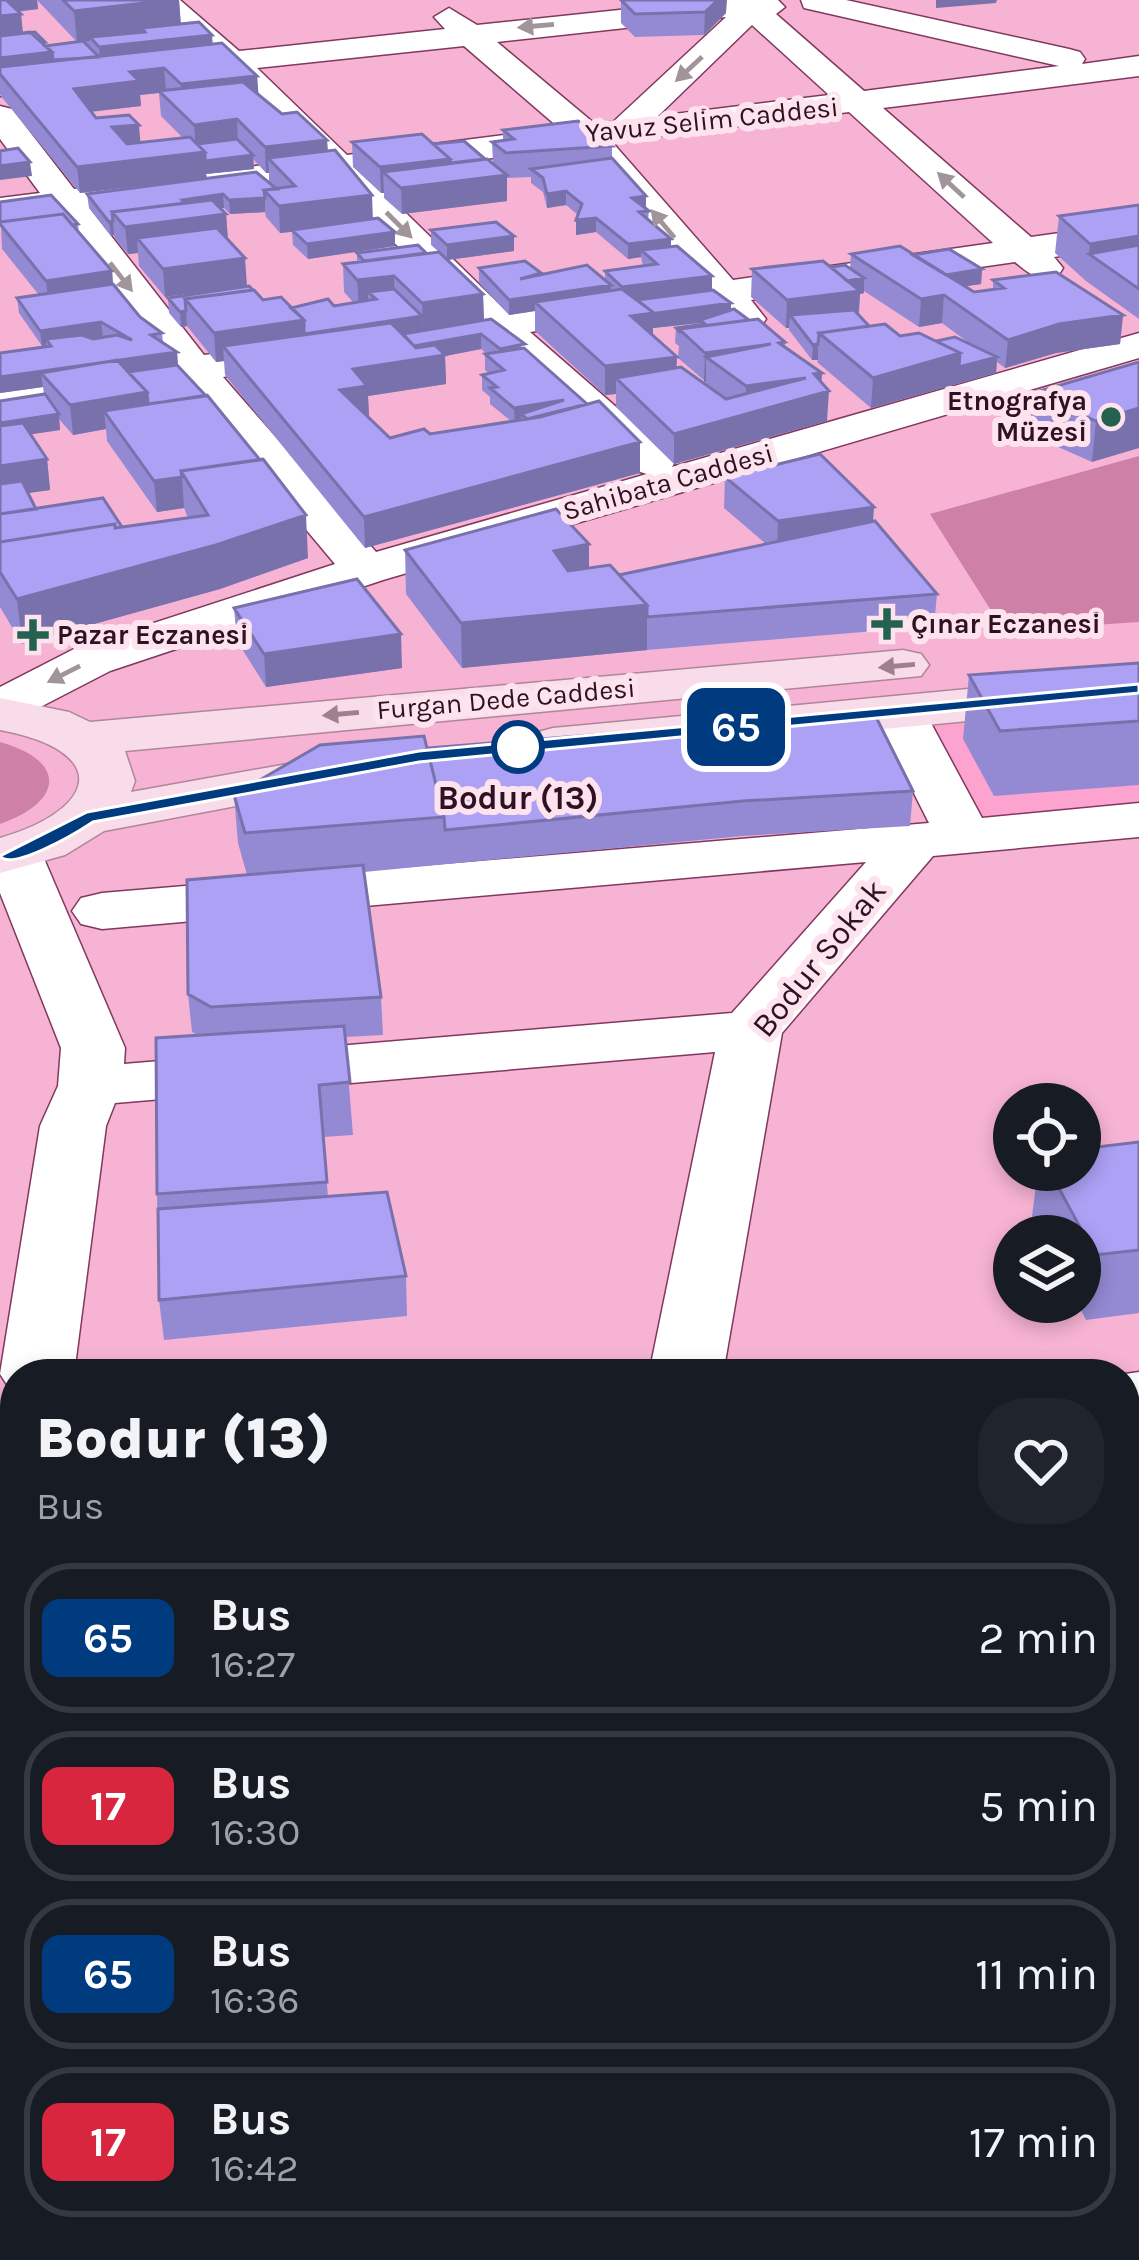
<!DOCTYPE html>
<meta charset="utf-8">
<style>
:root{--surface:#171b24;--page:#20242c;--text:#f1f3f6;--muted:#9ea1a6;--line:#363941}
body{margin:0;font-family:Karla,sans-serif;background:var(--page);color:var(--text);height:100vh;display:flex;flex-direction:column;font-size:45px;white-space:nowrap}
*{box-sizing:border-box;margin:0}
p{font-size:39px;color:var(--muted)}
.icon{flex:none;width:66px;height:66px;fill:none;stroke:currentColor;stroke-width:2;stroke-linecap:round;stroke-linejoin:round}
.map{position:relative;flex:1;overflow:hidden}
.panel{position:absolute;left:0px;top:1359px;width:1140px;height:903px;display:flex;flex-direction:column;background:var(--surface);border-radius:48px 48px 0 0;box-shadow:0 6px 18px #0003}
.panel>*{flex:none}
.badge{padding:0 24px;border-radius:18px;font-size:42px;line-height:78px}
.fabs{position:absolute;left:993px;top:1083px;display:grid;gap:24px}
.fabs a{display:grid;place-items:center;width:108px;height:108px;border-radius:50%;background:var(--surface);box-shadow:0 6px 18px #0003;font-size:60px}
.map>.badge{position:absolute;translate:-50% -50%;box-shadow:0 0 0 6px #fff}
.round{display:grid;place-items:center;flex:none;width:126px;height:126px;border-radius:48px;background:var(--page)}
.head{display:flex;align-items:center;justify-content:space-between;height:204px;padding:0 36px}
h1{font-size:57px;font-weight:800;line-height:90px}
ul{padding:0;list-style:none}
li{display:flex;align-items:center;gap:36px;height:150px;margin:0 24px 18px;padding:0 12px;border:6px solid var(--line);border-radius:48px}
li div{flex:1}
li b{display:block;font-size:45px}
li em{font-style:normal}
li .badge{min-width:132px;font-weight:700;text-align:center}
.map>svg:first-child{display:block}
.built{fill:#fda3d0}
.green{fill:#ce80a7}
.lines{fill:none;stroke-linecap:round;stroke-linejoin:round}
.minor-casing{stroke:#80385f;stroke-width:3}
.major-casing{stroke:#af8599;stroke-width:3}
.minor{fill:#fff;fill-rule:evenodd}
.major{fill:#f8dce9;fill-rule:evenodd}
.wall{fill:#948ad3;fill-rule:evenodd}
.shaded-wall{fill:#7871ac}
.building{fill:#aca1f5;stroke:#7871ac;stroke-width:3}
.oneway{fill:#a2949b}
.oneway2{fill:#9e818f}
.line{fill:#003b80;stroke:#fff;stroke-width:3}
.poi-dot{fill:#24624f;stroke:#fde3ee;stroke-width:4.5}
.stop-dot{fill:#fff;stroke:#003b80;stroke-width:6}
.labels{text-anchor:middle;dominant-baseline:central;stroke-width:12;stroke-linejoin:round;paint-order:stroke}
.far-street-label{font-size:27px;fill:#301121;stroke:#fde3ee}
.far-poi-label{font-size:27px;font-weight:bold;fill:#301121;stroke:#fde3ee;text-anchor:start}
.stop-label{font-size:33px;font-weight:bold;fill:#301121;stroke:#fde3ee}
.street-label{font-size:33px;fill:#301121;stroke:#fde3ee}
</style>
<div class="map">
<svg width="1139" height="2260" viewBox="0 0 1139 2260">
<rect width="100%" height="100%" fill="#f7b3d3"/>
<!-- built -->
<path class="built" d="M1139,699V806L975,821L932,722Z"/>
<!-- green -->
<path class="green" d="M1139,456V622L1004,631L930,514Z
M0,742C68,761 63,802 0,824Z"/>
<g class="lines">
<!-- minor casing -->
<g class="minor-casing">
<path id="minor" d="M147,0H180L239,51L445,29L434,17L449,8L477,25L714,0H778L785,7L776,14L864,91L1059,66L804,8L801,0H846L1069,49L1080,52L1085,59L1082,64L1139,56V76L883,108L1031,237L1139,222V244L1054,257L1063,268L1058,276C1038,281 1030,275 1015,262L751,300L766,319L760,328C736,334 728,324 713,306L530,332L669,453L675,462L672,467L1139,333V358L383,580L110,671L19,718L0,723V687L74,649L335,564L183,383L0,410V384L166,361L55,213L0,220V198L40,193L0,139V106L12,109L74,189L311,159L224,71L0,96V76L206,54ZM726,17L613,122L595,124L497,42ZM752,25L829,95L658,116ZM464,46L559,128L347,155L257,68ZM849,112L993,243L733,280L612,142ZM578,147L696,285L507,312L366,174ZM330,178L468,317L393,329L387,338L393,347L407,350L489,338L637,471L647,474L376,552L223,377L326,361L332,352L326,343L311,340L204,355L90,209Z
M899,696L918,701L925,712L982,818L1139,803V837L933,856L782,1033L723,1374H649L715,1052L115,1103L106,1126L74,1374H15V1392L11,1391L0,1374L40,1126L58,1086L61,1048L0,893V840L13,837L33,842L42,854L125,1048L124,1064L732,1013L866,862L102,929L81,924L72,911L81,898L102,893L929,823L873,712L880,701Z
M1139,1372V1422L1125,1424V1374Z
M15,1504V1653L0,1658V1509Z
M1139,1768V1836L1125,1839V1771Z"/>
</g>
<!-- major casing -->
<g class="major-casing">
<path id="major" d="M903,650L921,654L929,665L921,676L125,751L135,781L131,792L332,756L351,760L359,772L351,784L332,788L104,831L65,855L0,873V838C99,809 112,751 0,730V698L69,712L90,722Z
M1139,673V705L553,760L534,755L526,744L534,733L553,728Z"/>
</g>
<!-- minor -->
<use href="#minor" class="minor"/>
<!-- major -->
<use href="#major" class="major"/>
</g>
<!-- wall -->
<path class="wall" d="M0,0H179L181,24L257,76L258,94L282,114L327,140L328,151L373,219L395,232V246L308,259L293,245L292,232L280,233L266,217L265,212L230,214L224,208H220L226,214L228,240L165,297L139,266L138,253L128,254L115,239L114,235L111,236L89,208L87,194L269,183V173H266L253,159L254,169L206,174L207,178L80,193L0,95ZM37,0L77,42L45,46L23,33L21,14L18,12L38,9ZM159,93L161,116L183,138L140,143L96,118L91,112L141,106L140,95Z
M621,0L726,13L704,35L635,37L621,23Z
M503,130L612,146V158L649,211L648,220L671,239V247L712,290L731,303V310L785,342V347L821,383L827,421L674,464L616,407V394L605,395L535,331V311L509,315L479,283V268L605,280V271L643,266L641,257L628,259L596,232L576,235L578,215L566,205L547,208L543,192L531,183V177L507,178V201L402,214L384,198V193H381L353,167L352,142L433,144L493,163L492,142L503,140ZM700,323V325L676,328L675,343L679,346L678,358L706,382V384L676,367L653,336V328Z
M0,202L78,224L79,233L112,271L113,284L140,317L162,333L163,343L177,352L178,366L308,558L220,589L22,644L0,607V401L44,394L43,387L0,393V353L46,347L42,346L19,313L17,298L39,295L2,249ZM59,419L73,435L106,429L107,441L157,512L184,508L188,518L122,527L36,509L28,493L50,490L47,459L31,434L60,430Z
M1139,205V319L1086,281L1055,253L1059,216Z
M431,230L514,236V251L447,260L483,294L484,321L525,349L640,473L365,548L225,375L224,361L216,362L187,326L181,327L169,313L168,298L263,300L291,308L354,303L344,292L343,264L357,262V253L439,252L431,245ZM481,349L487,354H485V370L489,373L482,375V390L490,397V404L512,422L390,438L367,416H369L368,396L446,384L445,356Z
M851,254L913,255L982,269L981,284L965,286L974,292L993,289V280L1123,315L1120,344L1056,353L1005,368L997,362L996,373L871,408L817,362L818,360H812L789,330V328H786L751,297L752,269H850ZM864,291L919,327L942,323L973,346L900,336L869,326L859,315L860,294L864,293Z
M1139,362L1092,462L1029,434L1033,393Z
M725,477L873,522L937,594L934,626L647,650L462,668L406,594L405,550L589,544V568L619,575L766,544L724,508Z
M234,608L402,668L266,687L237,641Z
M1139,663V785L994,796L963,739L969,675Z
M706,726L913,791L910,826L742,836L364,872L381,997L383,1035L345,1037L353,1135L323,1137L328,1197L406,1276L407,1316L164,1340L159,1300L157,1194L198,1035L192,1032L188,994L247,875L238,843L234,795L427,748L645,737L705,732Z
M1139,1142V1313L1086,1320L1077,1302H1080V1236H1042L1032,1216L1038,1170H1080Z
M1139,1804V2145L1125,2147V1805Z
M15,2247H637L550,2260H14Z"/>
<!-- shaded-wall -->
<path class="shaded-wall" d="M0,0H37L38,9L0,13Z
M170,0H179L181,30L142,28L125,31V37H90V41L77,43L74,11Z
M718,0H727L726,13L704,35L705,12Z
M936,0H997L996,3L936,8Z
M21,14L23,37L0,40V16Z
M212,35L214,59L101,70L99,47Z
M45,42L46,53L52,52L54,76L0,74V47Z
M164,68L166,92L140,95L141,106L77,113L74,89L130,72Z
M257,76L259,100L183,109L181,84Z
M237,119L238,144L196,150L194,125Z
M139,125L141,150L115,152L112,127Z
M327,140L328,165L268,158L269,173H266L265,147Z
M205,152L253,155L254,169L206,174L207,178L80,193L77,167Z
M450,159L507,175V201L402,214L401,188L383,172L384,193H381L380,167Z
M30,162L32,176L0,180V166Z
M566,191V205L547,208V194Z
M223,194L224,208L193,212L226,214L228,241L137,238L138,253L128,254L125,227L182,200Z
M372,195L373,222L280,233L279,206Z
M646,196V210L632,198Z
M265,198V212L230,214L229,200Z
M596,218V232L576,235V220Z
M113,221L114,235L111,236L109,222Z
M395,232V246L308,259L307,244Z
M514,236V251L447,260V245Z
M1139,236V272L1089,254L1090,244Z
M671,239V253L641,250V257L628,259V244Z
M245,258L247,286L165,297L163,269Z
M982,269L981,284L928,292L929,278Z
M112,271L114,299L49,309L46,281Z
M394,276L395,304L376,299L368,292V307L359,308L357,280Z
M712,276V290L622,302V287Z
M864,278V293L860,294L858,319L790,315L789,328H786L787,300L836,283Z
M611,285V300L535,302V311L509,315V300Z
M483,294L484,323L423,331L422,303Z
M944,295L942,323L919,327L921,299Z
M731,303V318L700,320V323L653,328V342L631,316Z
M186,311L187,326L181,327L180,312Z
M1123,315L1120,344L1056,353L1005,368L1008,340L1059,324Z
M422,316L423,331L233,359L223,346L224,361L216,362L214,333L304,320Z
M101,322L103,338L50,345L46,339V345L42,346L40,331Z
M481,334V349L445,356L446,384L368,396L369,416L342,419L340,390L353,369L403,348Z
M771,344L706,357V382H704L705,353Z
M818,344V360H812L813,345Z
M177,352L178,368L53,385L41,373L43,387L0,393V377Z
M960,353L997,357L996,373L871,408L873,378Z
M677,357L676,386L616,378V394L605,395V366Z
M822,373L821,394L829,391L827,421L674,464V434L745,414L746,386Z
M147,392L150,422L104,411L106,429L73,435L70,405Z
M564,400L521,414V423L515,424L514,408Z
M1139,408V448L1092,462L1096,421Z
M59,414L60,430L0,439V423Z
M640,442V473L365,548L364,517Z
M47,459L50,490L0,497V466Z
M182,477L184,508L157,512L154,481Z
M874,507L872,538L777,553L778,521Z
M306,515L308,558L220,589L22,644L17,599Z
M589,544V587L554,595V551Z
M647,605V650L462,668L461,623Z
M401,634L402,668L266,687L264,654Z"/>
<!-- building -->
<path class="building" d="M0,0H6L21,14L0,16Z
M63,0H170L74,11Z
M621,0H718L705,12L635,14Z
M199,22L212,35L99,47L90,37L145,32L142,28Z
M142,29V32L127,33L125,31Z
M30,32L52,52L0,58V36Z
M30,32L0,36L35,32L45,42H41Z
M83,41L99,57L53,60L52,52L45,46Z
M222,43L257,76L181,84L164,68L130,72L139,81L74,89L96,118L129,115L139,125L112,127L127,144L190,137L205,152L77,167L0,74V67Z
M243,82L282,114L297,112L327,140L265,147L237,119L194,125L159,91Z
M578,121L612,146L506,153L492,142L514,139L503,130Z
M422,134L450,159L380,167L352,142Z
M237,139L253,155L205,161V152L197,144Z
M464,141L485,159L450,163V159L433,144Z
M18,148L30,162L0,166V151Z
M335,150L372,195L279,206L264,190L295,186L268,158Z
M612,158L646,196L632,198L649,211L639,212L671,239L628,244L596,218L576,220L582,204L566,191L547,194L543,178L531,169Z
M487,159L507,175L401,188L383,172Z
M256,172L277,189L264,190L265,198L229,200L223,194L182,200L185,203L112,212L113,221L109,222L87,194Z
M51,195L78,224L72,225L63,214L0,222V202Z
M212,200L226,214L125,227L112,212Z
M1139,205V236L1090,244L1059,216Z
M63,214L112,271L46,281L0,224V222Z
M378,218L395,232L307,244L292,230Z
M496,222L514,236L447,245L431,230Z
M217,228L245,258L163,269L137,238Z
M418,245L426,253L364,261L357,253Z
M1139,245V289L1089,254Z
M677,246L712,276L622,287L605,271L657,264L641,250Z
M900,246L974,292L1004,288L993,280L1056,272L1123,315L1059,324L1008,340L944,295L921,299L851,254Z
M949,249L982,269L946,275L913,255Z
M439,252L483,294L422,303L394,276L357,280L343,264Z
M525,261L541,273L520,279L587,265L611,285L509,300L479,268Z
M823,261L860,291L787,300L752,269Z
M845,265L864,278L847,281L831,267Z
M113,284L140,317L162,333L151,335L177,352L0,377V353L51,346L46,339L82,335L93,339L117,335L132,340L101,322L40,331L17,298Z
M249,286L253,290L185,299L186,311L180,312L168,298Z
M394,289L422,316L304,334V320L291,308L328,299L334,306L376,299L368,292Z
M622,289L654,313L631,316L677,357L605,366L535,302Z
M254,290L263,300L281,297L304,320L214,333L185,299Z
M713,290L731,303L650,314L654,313L637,300Z
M734,309L749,320L679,329V331L676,328L705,324L700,320Z
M854,310L869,326L819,333L818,344L813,345L790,315Z
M491,319L525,344L500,349L481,334L414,346L403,334Z
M758,319L785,342L779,343L822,373L814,374L829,391L674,434L616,378L681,367L726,399L806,378L746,386L706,357L771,344L705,353L679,329Z
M391,323L416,348L435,345L445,355L353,369L367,386L340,390L390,438L424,429L430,434L540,417L599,401L640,442L364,517L223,346Z
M885,324L900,336L919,333L960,353L873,378L819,333Z
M955,337L997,357L959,367L960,353L936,341Z
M524,348L587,404L527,419L521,414L564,400L514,408L490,388L497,387L482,375L504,370L485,354Z
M117,360L147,392L70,405L41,373Z
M1139,362V408L1096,421L1033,393Z
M177,365L206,396L148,404L147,392L128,372Z
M45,394L59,414L0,423V401Z
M207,395L260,460L181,471L182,477L154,481L104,411Z
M23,423L47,459L0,466V426Z
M820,454L874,507L778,521L725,477Z
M263,459L306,515L216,545L17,599L0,572V542L115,524V528L208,515L181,471Z
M22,481L36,509L0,514V484Z
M103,498L122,527L115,528V524L0,542V514Z
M556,509L589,544L554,551L568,571L610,565L647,605L461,623L405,550Z
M875,521L937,594L647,617V605L619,575Z
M357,579L401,634L264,654L234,608Z
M1139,663V721L1000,731L969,675Z
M875,715L913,791L743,801L445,830L444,817L427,748L643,731L645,737L709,731L706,726Z
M424,736L444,817L245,833L234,795L320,745Z
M363,865L381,997L211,1007L188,994L187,880Z
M344,1026L350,1082L319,1085L327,1182L157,1194L156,1038Z
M1139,1142V1250L1095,1255L1049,1170H1080V1149Z
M387,1192L406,1276L159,1300L158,1209Z
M1139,1804V2089L1125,2091V1805Z
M12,2031H15V2247H168L79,2260H14Z"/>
<!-- one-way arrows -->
<defs><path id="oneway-solid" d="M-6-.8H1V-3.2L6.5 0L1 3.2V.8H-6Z" transform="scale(3)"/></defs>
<g class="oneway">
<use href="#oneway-solid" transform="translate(536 26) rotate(175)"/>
<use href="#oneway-solid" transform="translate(689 69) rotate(137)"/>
<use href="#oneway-solid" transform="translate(951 185) rotate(-137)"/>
<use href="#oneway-solid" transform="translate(663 224) rotate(-130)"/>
<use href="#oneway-solid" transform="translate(399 225) rotate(45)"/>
<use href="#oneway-solid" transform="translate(121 277) rotate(52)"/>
<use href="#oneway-solid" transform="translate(64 674) rotate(153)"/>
</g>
<g class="oneway2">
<use href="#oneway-solid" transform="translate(897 666) rotate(175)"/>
<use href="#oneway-solid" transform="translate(341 714) rotate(175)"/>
</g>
<!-- line -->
<path class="line" d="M1139,684V693L419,762L93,822C72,836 11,871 0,856L87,812L419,751Z"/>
<!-- markers -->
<g class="poi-dot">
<circle cx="1111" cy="417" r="12"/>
<path d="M881 606h12v12h12v12h-12v12h-12v-12h-12v-12h12z"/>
<path d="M27 617h12v12h12v12h-12v12h-12v-12h-12v-12h12z"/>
</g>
<circle class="stop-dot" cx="518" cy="747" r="24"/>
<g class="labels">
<!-- far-street labels -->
<g class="far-street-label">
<text transform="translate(712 120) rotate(-6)">Yavuz Selim Caddesi</text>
<text transform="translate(668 482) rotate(-16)">Sahibata Caddesi</text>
<text transform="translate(506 699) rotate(-5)">Furgan Dede Caddesi</text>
</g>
<!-- far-poi labels -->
<g class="far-poi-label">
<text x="1087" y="401" text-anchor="end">Etnografya<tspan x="1087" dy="31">Müzesi</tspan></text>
<text x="911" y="624">Çınar Eczanesi</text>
<text x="57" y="635">Pazar Eczanesi</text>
</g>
<!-- stop labels -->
<g class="stop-label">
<text x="518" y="798">Bodur (13)</text>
</g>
<!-- street labels -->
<g class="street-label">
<text transform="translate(819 958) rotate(-51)">Bodur Sokak</text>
</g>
</g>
</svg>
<div class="fabs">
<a><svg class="icon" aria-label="locate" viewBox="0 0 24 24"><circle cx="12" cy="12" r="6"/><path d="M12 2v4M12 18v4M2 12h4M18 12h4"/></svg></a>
<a><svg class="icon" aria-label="layers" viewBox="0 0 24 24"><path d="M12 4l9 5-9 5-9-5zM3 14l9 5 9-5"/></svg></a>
</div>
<b class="badge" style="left:736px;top:727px;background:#003b80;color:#fff">65</b>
<section class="panel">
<div class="head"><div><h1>Bodur (13)</h1><p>Bus</p></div><a class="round"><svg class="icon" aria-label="heart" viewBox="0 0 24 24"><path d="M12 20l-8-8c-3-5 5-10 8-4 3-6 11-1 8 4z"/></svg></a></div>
<ul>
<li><span class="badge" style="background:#003b80;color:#fff">65</span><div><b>Bus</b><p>16:27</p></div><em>2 min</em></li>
<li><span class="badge" style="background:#d7263d;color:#fff">17</span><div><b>Bus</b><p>16:30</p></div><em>5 min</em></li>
<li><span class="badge" style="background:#003b80;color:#fff">65</span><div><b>Bus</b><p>16:36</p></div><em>11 min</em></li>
<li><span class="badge" style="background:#d7263d;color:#fff">17</span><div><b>Bus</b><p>16:42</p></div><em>17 min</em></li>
</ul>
</section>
</div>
